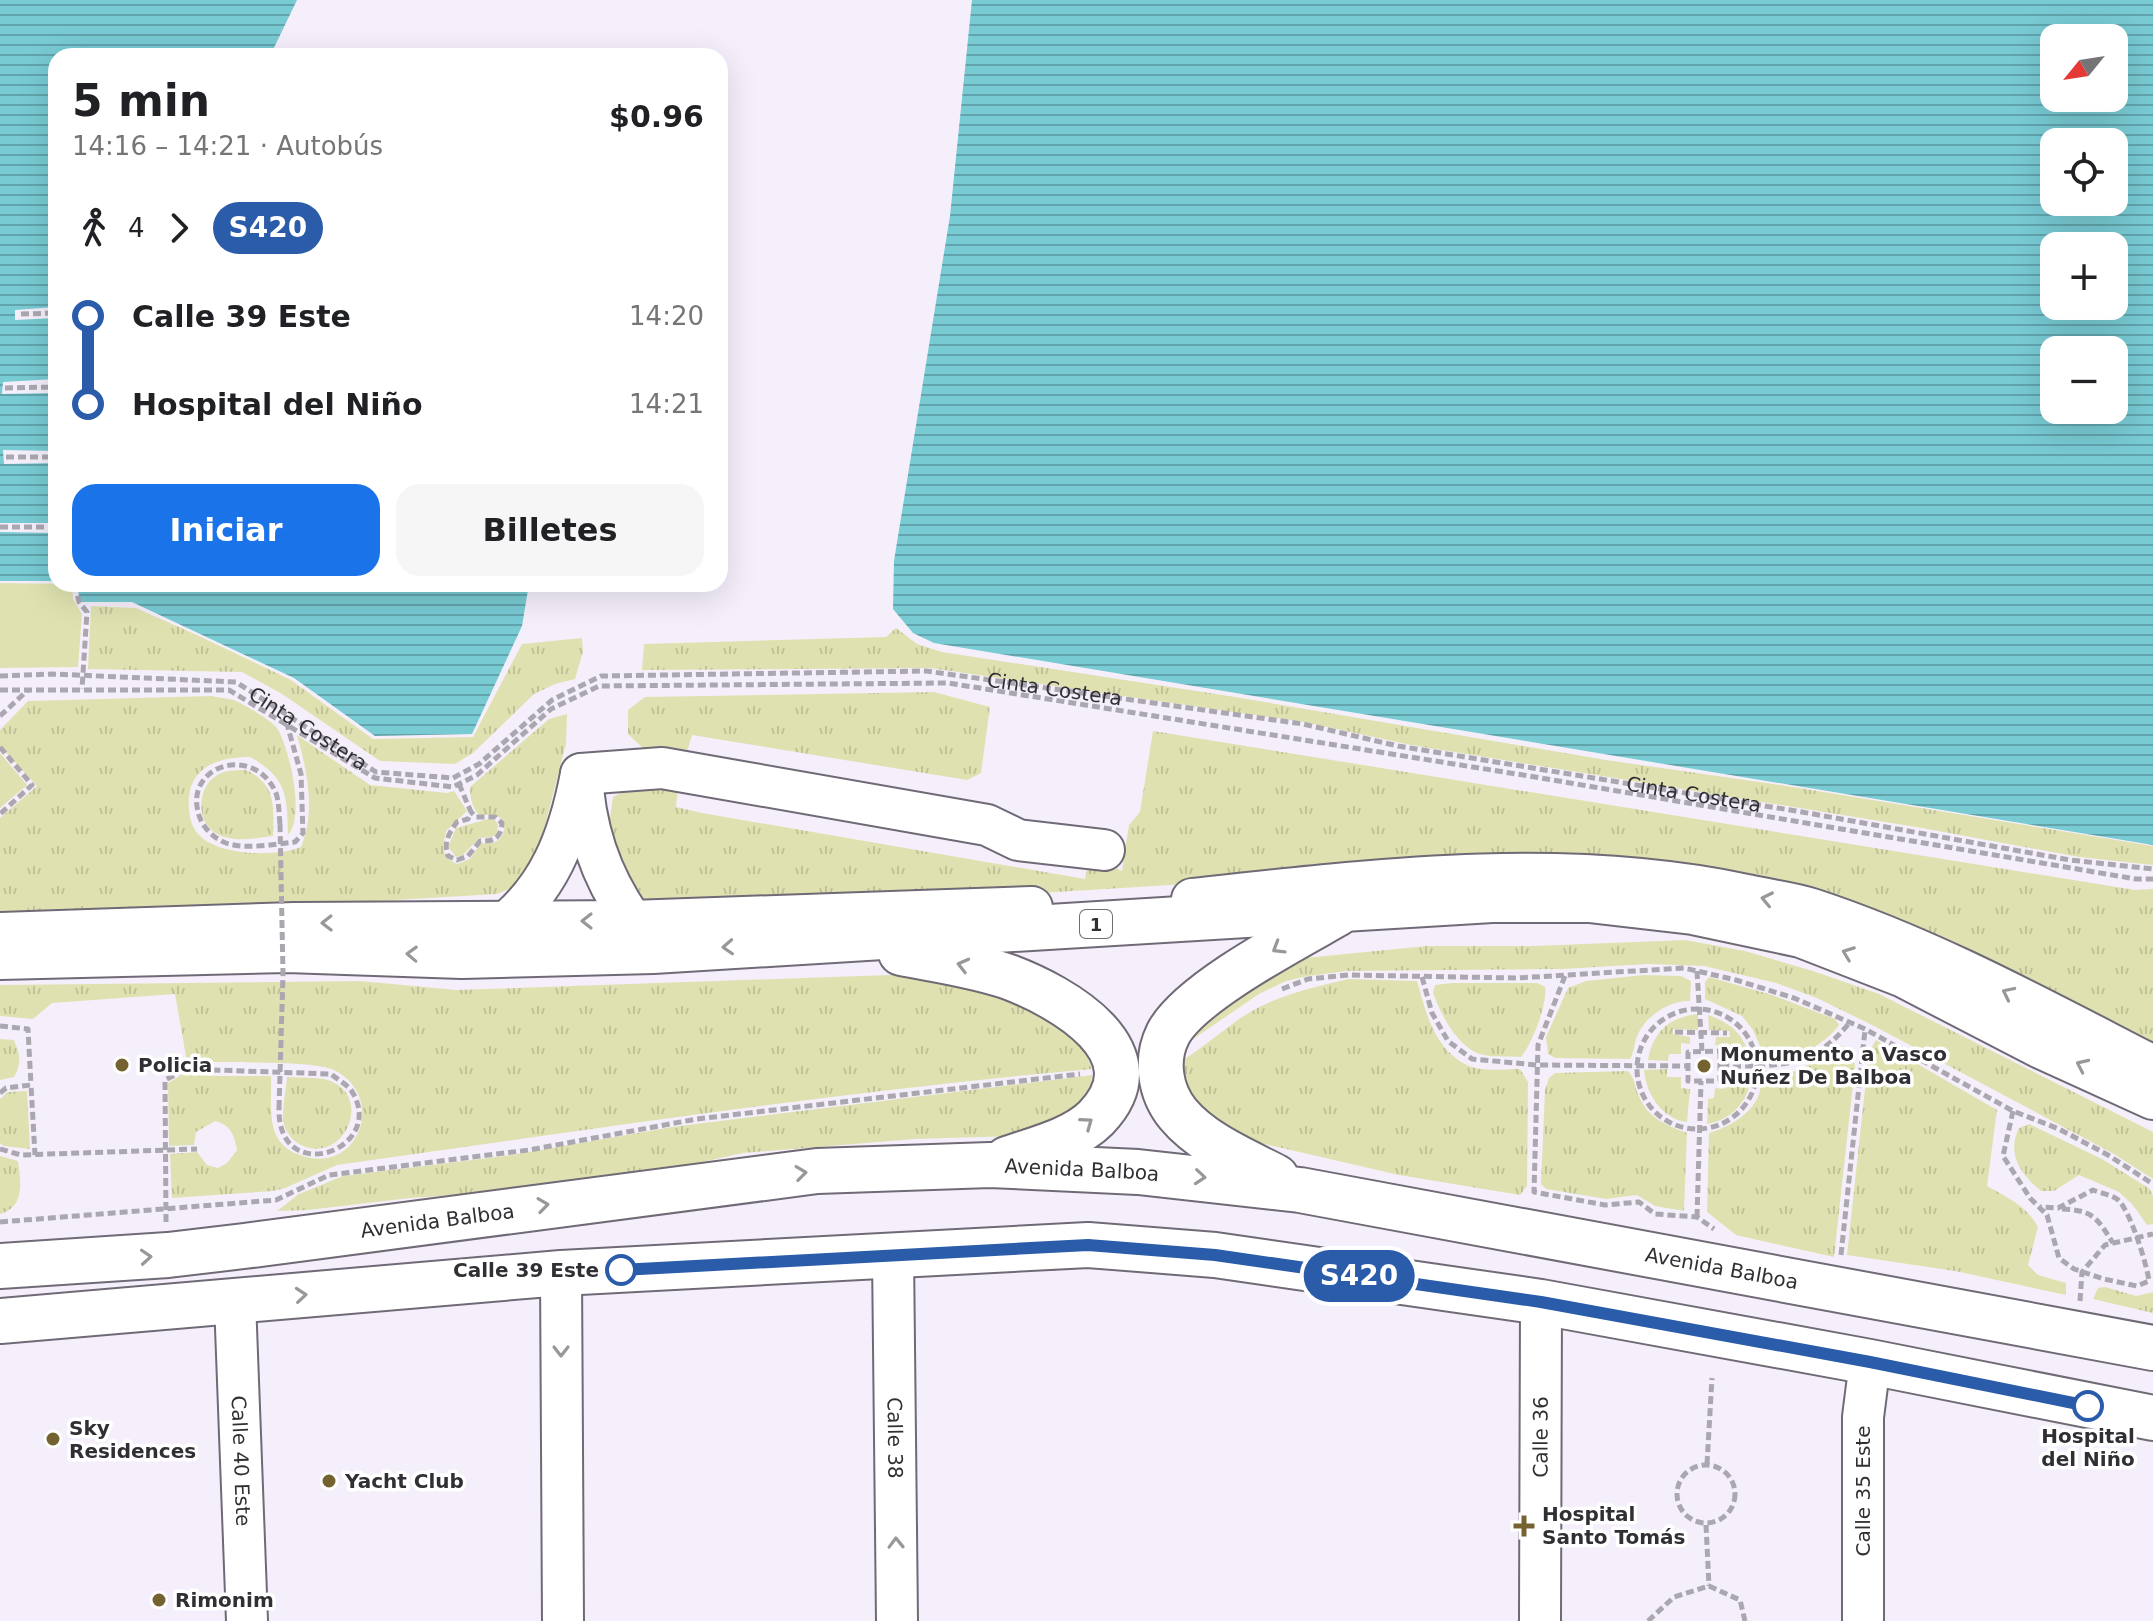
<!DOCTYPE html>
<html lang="es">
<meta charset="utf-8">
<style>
:root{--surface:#fff;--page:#f6f6f6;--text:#202124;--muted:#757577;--accent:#1a73e8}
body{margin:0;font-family:"DejaVu Sans",sans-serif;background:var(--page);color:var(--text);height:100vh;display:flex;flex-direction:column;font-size:30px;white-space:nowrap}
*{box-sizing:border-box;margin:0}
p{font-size:26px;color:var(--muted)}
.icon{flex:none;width:44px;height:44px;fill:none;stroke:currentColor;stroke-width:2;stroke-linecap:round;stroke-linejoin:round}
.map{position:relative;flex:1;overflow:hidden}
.panel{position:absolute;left:48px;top:48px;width:680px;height:544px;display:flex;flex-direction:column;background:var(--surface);border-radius:24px;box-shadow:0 8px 32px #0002}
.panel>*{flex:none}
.badge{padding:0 16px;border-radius:26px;font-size:28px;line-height:52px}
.needle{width:52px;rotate:240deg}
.controls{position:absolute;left:2040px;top:24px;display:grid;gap:16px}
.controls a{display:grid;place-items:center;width:88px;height:88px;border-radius:16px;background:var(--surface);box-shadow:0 8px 32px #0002;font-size:40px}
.map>.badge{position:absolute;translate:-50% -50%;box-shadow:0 0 0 4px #fff}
.legs{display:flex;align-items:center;gap:12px;height:88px;padding:0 24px;font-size:26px}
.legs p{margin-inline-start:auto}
.headline{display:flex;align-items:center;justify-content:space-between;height:136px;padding:0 24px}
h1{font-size:44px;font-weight:800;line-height:60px}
.cta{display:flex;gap:16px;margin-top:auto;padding:16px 24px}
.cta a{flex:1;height:92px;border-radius:24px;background:var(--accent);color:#fff;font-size:32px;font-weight:800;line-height:92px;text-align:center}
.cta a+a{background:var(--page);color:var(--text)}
ul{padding:0 24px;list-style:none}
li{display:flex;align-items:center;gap:28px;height:88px;font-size:30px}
li i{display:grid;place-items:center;width:12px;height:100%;margin:0 10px;background:currentColor}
li i::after{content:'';width:20px;height:20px;margin:-10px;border:6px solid;border-radius:50%;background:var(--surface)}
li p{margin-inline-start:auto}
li:first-child i{background:linear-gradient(#0000 50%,currentColor 0)}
li:last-child i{background:linear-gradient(currentColor 50%,#0000 0)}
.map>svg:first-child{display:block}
.grass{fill:#dfe2b0}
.park{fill:url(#park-tufts)}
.water{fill:url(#water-rules);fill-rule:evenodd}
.pier{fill:#f4effb}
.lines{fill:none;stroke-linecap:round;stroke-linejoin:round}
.minor-casing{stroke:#6f6a75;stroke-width:44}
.major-casing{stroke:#6f6a75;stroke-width:48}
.highway-casing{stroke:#6f6a75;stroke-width:48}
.path{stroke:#aba7b0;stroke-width:5;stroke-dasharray:8 4;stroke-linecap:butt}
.minor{stroke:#fff;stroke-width:40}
.major{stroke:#fff;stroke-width:44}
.highway{stroke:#fff;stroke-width:44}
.path-bridge{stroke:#aba7b0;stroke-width:5;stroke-dasharray:8 4;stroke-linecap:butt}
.oneway{stroke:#989799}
.line-1-casing{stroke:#fff;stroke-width:18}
.line-1{stroke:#2a5caa;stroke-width:12}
.poi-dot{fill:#756231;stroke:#fff;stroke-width:3}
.stop-1-dot{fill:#fff;stroke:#2a5caa;stroke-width:4}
.labels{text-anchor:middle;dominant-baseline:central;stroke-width:7;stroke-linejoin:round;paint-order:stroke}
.shield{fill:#fff;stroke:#6f6d70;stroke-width:2}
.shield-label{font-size:18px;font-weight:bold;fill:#312f33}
.street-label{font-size:20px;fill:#312f33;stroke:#fff}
.poi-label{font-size:20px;font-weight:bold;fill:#312f33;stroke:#fff;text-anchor:start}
.stop-label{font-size:20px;font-weight:bold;fill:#312f33;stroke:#fff;text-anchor:end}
</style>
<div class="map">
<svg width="2153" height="1621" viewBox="0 0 2153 1621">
<defs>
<pattern id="park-tufts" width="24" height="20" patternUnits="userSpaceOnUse" patternTransform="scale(2)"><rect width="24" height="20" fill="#dfe2b0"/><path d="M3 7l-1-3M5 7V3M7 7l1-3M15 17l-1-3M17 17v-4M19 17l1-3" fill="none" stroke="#c0c298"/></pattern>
<pattern id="water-rules" width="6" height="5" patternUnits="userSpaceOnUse" patternTransform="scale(2)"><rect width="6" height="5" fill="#78cad3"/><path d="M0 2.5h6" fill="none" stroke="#63a4ac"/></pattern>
</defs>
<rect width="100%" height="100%" fill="#f4effb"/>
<!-- grass -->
<path class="grass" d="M0,583L72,584L73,599L82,614L78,667L0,668Z
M0,753L27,785L0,808Z"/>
<!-- park -->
<path class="park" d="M91,606L136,608L199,636L291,680L373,739L473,737L522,644L582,638L583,652L575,679L555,684L534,694L473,753L455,764L380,761L282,694L242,672L88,669Z
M896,628L917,644L942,652L1229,696L1606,760L1787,786L2153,846V865L2079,857L1922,828L1411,745L1304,722L930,668L642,670L644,644L886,637Z
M934,692L990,707L981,773L967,780L692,735L685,758L646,751L628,734V710L645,697Z
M212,696C219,698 229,698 236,701C244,704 273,722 277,728C290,749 305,817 288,835C287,795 287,778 250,757C215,757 186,769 189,808C189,817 193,830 200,836C221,856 276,857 301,847C316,811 307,771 297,735L370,785L447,793L454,791L467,811L446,831L443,847L446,858L457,864L470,859L481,843C498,846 506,837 504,821L496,815H479C472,807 470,798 470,787L549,719L567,714L566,744L542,837L529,871L518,885L497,894L0,923V818L37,786L0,746V730L28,701Z
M1153,731L2135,890L2153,889V1060L1998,979L1317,876L928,900L651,905L628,890L606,846L613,797L642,782L678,788L676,807L702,813L1085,879L1088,863H1106L1122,871L1129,825L1140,812Z
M246,770C276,784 274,806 273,836C256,838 233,843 217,834C194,821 197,783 221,773C228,770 238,770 246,770Z
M488,819L495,820L498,825L497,833L492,837L479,838L463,855L456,857L448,847L456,828Z
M1685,940L1745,951L1813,971L1879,994L2153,1132V1179L2114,1154L1874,1026L1817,998L1776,983L1704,966L1648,964L1562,969L1347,971L1308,976L1286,981L1259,994L1180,1048L1190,1035L1274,967L1305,958L1427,946H1534Z
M918,974L965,982L1042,1014L1082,1044L1092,1069C839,1091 588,1130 337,1165L285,1188L273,1191L172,1198L170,1154L197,1152L207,1165L218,1168L227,1163L237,1150C234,1135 231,1125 215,1121L196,1132L194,1145L169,1146L168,1083L185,1073L216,1076H271C272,1094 268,1120 277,1137C282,1146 290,1152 300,1155C358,1177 388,1097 334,1070C315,1060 215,1063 187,1062L175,994L52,1003L33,1019L0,1016V985L360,981L456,990Z
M1644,975L1681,976L1691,981L1690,1001C1670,1000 1646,1016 1638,1034C1634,1042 1635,1051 1630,1059L1555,1058L1548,1054L1546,1037L1568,988L1586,981Z
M1709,977L1772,995L1835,1019L1839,1025C1824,1046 1792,1061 1766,1060L1753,1030L1742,1016L1705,999V982Z
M1349,979L1417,981C1426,1013 1435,1051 1469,1066C1483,1072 1504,1069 1520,1069L1528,1082L1527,1186L1520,1195L1399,1175L1247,1140L1188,1100L1178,1063C1200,1050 1218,1034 1239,1019C1273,996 1310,988 1349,979Z
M1452,983H1537L1545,987C1548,1003 1532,1044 1521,1057C1508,1056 1488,1058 1477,1053C1455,1043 1441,1014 1433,993L1435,985Z
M1698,1014V1030L1673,1029V1034L1690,1037V1044L1681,1043V1054H1669L1668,1061L1648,1060C1653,1032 1669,1017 1698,1014Z
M1708,1015C1732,1023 1744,1035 1751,1060H1738V1055H1726L1725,1047L1715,1045L1716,1037H1730L1729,1031L1709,1030Z
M0,1039L14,1040C20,1055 22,1062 14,1077L0,1080Z
M1876,1040L1997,1110L1987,1186C2008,1198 2026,1205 2038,1227L2028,1265L2038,1275L2066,1283V1295L1955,1271L1847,1255L1869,1052Z
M1845,1046L1851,1053L1855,1066L1834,1257L1736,1235L1707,1212L1709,1133C1727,1128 1750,1115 1758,1097C1761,1089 1761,1080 1766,1071C1772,1072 1779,1074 1785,1073C1808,1072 1822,1049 1845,1046Z
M1667,1069V1077H1681V1088L1690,1089L1687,1122C1662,1119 1646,1094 1644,1070Z
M1628,1071C1635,1078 1634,1085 1638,1094C1647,1118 1666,1125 1687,1133L1684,1211L1655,1206L1637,1195L1606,1199L1546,1189L1541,1184L1545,1090L1549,1078L1555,1073Z
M1738,1072H1753C1749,1099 1735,1119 1707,1124L1708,1099L1714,1098L1715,1088L1724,1089L1725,1079L1737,1078Z
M1092,1075L1090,1091L1065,1122L1018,1136L915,1139L743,1153L648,1174L489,1193L410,1198L308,1210L277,1211L299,1194L343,1176L512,1155L672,1127Z
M287,1077C299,1078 312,1077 324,1079C376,1091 346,1166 301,1145C292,1141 285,1131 283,1121C282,1108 286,1091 287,1077Z
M27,1091L30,1149L4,1146L0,1143V1099L8,1092Z
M2029,1124L2102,1159L2150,1189L2153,1196V1224L2147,1225L2132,1204L2119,1192L2079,1175L2054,1191H2041C2021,1175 2006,1154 2019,1128Z
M0,1156L18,1161C21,1182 25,1207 0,1214Z
M2105,1287L2136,1296L2153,1292V1313L2093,1299L2098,1288Z"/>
<!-- water -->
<path class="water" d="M0,0H297L270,56H56V581H0Z
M972,0H2153V845L934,643L913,633L893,609L894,561L950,216ZM2054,38H2114V98H2054ZM2054,142H2114V202H2054ZM2114,246V306H2054V246ZM2054,350H2114V410H2054Z
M77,584H529L522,626L472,734L375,736L294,678L132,602H80Z"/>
<!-- pier -->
<path class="pier" d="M56,307V318L15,320V310Z
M56,379V393L2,394L3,382Z
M3,450L56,451V463L4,464Z
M0,523H56V533L0,532Z"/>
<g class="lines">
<!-- minor casing -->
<g class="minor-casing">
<g id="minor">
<path d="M581,774L662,768L987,825L1018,840L1104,850"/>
<path d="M583,789C589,848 609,891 644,938"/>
<path d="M1192,899C1376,879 1564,856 1747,895C1768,900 1791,902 1812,909C1931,948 2042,1009 2153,1066"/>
<path d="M495,931C549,892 569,837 581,774"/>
<path d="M0,933L294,923L631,921L1032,907"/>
<path id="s2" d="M893,1254L897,1621"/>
<path d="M561,1273L563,1621"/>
<path id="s3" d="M235,1301L247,1621"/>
<path id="s4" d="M1540,1621L1541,1302"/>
<path d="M1863,1621V1417L1870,1362"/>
</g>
</g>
<!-- major casing -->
<g class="major-casing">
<path id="major" d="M0,1321L561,1273L1088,1245L1215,1255L1541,1302L1870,1362L2153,1418"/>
</g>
<!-- highway casing -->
<g class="highway-casing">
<g id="highway">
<path d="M901,953C937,960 974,965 1009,977C1062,997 1160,1052 1096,1118C1074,1140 1036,1149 1007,1159"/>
<path d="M0,957L287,950L462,956L653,951L1492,900H1589L1693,912L1801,935L1904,975L2041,1046L2153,1097"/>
<path d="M1276,1177C1243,1160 1202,1143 1178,1114C1160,1092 1155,1060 1168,1034C1189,993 1295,938 1337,914"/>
<path id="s5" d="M0,1266L168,1255L244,1246L817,1171L990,1165L1138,1172L1300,1190L2153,1348"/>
</g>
</g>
<!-- path -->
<g class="path">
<path d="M21,314L56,313"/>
<path d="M5,388L56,387"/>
<path d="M6,457H56"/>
<path d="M0,527H56"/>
<path d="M75,584L79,602L87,612L82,689"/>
<path id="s1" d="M0,676L53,674L236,682L376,772L453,778L479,764L552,700L601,676L926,671L1303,724L1398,746L1802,812L2070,860L2153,869"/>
<path d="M0,690H229L375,778L453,787L477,775L551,709L599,686L948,683L1529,776L2136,879H2153"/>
<path d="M0,716L28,690"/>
<path d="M0,747L32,785L0,814"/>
<path d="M459,784L471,812L468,819L457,822C449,833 443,843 448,856L457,860L468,856L480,841C494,842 501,838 502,823L495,817H476L471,812"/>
<path d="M280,824C279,814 279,802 276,793C254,742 180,766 200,818C204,829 215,839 226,843C247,850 274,844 295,842L303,833L301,774L287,724"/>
<path d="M1697,971L1702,1051"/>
<path d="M1565,976L1538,1045L1534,1192L1605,1205L1639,1202L1655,1214L1697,1217L1714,1229"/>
<path d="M1422,977L1432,1013L1448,1041L1472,1059L1537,1065L1687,1066"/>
<path d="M1282,989L1308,979L1348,975L1517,978L1684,968L1736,980L1794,998L1865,1029L2013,1111L2059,1129L2108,1155L2153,1184"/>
<circle cx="1697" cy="1069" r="60"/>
<path d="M0,1026L28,1029L31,1085"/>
<path d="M1675,1032L1727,1033"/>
<path d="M1720,1051V1081H1688V1052Z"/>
<path d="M1721,1066C1776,1066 1812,1070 1850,1022"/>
<path d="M0,1093L6,1088L31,1085L35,1155"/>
<path d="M2013,1111L2003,1156L2030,1198L2047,1215L2059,1258L2074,1269L2104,1279L2137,1286L2149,1281C2147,1265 2130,1209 2117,1199C2111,1195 2101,1193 2093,1190L2058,1208L2040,1207"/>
<path d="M0,1149L21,1155L197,1149"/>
<path d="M2062,1209C2093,1210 2097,1218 2113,1243"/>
<path d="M1697,1217L1701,1081"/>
<path d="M0,1222L276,1200L329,1175L529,1150L697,1119L1080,1074"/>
<path d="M166,1222L165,1080L187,1069L331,1074C337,1079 346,1084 351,1090C390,1149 277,1190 279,1108"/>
<path d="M1841,1255L1865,1030"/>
<path d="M2080,1301L2082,1272L2105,1245L2153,1234"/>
<path d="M1707,1464L1712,1378"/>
<circle cx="1706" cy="1494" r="29"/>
<path d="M1706,1525L1709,1586"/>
<path d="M1648,1621L1674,1597L1709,1586L1740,1600L1745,1621"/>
</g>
<!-- minor -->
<use href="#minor" class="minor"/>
<!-- major -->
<use href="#major" class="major"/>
<!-- highway -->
<use href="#highway" class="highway"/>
<!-- path-bridge -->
<path class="path-bridge" d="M279,1108L283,974L280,824"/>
</g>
<!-- one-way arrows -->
<defs><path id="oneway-chevron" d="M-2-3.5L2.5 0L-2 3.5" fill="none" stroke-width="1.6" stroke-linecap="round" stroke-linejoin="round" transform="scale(2)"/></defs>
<g class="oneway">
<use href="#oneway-chevron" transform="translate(1767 899) rotate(-168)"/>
<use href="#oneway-chevron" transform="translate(587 921) rotate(-180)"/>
<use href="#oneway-chevron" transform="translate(327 923) rotate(179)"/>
<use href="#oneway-chevron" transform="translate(728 947) rotate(177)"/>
<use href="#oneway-chevron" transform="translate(1278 948) rotate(149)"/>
<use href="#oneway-chevron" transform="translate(1848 953) rotate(-159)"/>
<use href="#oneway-chevron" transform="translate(412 954) rotate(-178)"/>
<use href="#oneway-chevron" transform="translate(963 965) rotate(-166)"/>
<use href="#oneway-chevron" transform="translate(2008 993) rotate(-154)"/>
<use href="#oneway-chevron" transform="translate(2082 1065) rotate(-155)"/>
<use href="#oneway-chevron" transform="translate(1087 1123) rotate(-36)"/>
<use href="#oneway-chevron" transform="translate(801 1173) rotate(-7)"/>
<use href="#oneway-chevron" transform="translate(1200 1177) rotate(5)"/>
<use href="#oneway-chevron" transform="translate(543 1205) rotate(-8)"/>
<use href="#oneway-chevron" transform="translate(146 1257) rotate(-4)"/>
<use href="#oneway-chevron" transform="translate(301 1295) rotate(-5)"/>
<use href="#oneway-chevron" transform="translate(561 1351) rotate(90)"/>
<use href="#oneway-chevron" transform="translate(896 1543) rotate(-91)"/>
</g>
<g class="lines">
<!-- line-1 casing -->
<g class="line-1-casing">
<path id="line-1" d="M621,1270L1088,1245L1215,1255L1541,1302L1870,1362L2088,1406"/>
</g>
<!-- line-1 -->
<use href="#line-1" class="line-1"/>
</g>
<!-- markers -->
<g class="poi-dot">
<circle cx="122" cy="1065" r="8"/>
<circle cx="1704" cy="1066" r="8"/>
<circle cx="53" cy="1439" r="8"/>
<circle cx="329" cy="1481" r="8"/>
<path d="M1520 1514h8v8h8v8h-8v8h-8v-8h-8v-8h8z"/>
<circle cx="159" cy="1600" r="8"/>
</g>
<g class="stop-1-dot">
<circle cx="621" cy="1270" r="14"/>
<circle cx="2088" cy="1406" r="14"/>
</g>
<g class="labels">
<!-- shield labels -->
<rect class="shield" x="1080" y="910" width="32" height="28" rx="6"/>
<g class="shield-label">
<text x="1096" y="924">1</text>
</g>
<!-- street labels -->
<g class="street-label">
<text stroke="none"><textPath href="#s1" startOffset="1116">Cinta Costera</textPath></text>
<text stroke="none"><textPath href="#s1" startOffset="322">Cinta Costera</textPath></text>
<text stroke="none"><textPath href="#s1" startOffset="1764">Cinta Costera</textPath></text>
<text stroke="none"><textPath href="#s5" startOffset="1088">Avenida Balboa</textPath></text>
<text stroke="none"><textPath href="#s5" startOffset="440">Avenida Balboa</textPath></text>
<text stroke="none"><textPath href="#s5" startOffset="1736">Avenida Balboa</textPath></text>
<text stroke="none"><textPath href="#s2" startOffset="184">Calle 38</textPath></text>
<text stroke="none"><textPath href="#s4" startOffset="184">Calle 36</textPath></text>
<text stroke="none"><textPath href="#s3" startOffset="160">Calle 40 Este</textPath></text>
<text transform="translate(1863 1491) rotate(-90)">Calle 35 Este</text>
</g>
<!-- poi labels -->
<g class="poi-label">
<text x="1720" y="1054">Monumento a Vasco<tspan x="1720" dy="23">Nuñez De Balboa</tspan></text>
<text x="138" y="1065">Policia</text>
<text x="69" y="1428">Sky<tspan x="69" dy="23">Residences</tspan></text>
<text x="345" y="1481">Yacht Club</text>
<text x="1542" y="1514">Hospital<tspan x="1542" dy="23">Santo Tomás</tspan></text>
<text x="175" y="1600">Rimonim</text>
</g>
<!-- stop labels -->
<g class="stop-label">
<text x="599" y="1270">Calle 39 Este</text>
<text x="2088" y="1436" text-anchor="middle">Hospital<tspan x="2088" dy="23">del Niño</tspan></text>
</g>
</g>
</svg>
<div class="controls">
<a><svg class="needle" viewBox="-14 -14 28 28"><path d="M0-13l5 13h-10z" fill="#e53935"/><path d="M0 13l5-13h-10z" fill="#757577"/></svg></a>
<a><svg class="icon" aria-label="locate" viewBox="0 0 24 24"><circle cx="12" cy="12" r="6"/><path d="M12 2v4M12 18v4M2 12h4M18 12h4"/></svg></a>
<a>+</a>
<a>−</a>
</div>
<b class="badge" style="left:1359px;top:1276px;background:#2a5caa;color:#fff">S420</b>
<section class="panel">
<div class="headline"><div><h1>5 min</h1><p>14:16 – 14:21 · Autobús</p></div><b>$0.96</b></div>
<div class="legs"><svg class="icon" aria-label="walk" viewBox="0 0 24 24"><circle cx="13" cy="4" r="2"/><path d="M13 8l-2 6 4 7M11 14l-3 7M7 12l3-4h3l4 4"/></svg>4<svg class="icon" aria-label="forward" viewBox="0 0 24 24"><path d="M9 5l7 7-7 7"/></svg><b class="badge" style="background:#2a5caa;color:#fff">S420</b></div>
<ul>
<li><i style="color:#2a5caa"></i><b>Calle 39 Este</b><p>14:20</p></li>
<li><i style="color:#2a5caa"></i><b>Hospital del Niño</b><p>14:21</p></li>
</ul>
<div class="cta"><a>Iniciar</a><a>Billetes</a></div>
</section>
</div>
